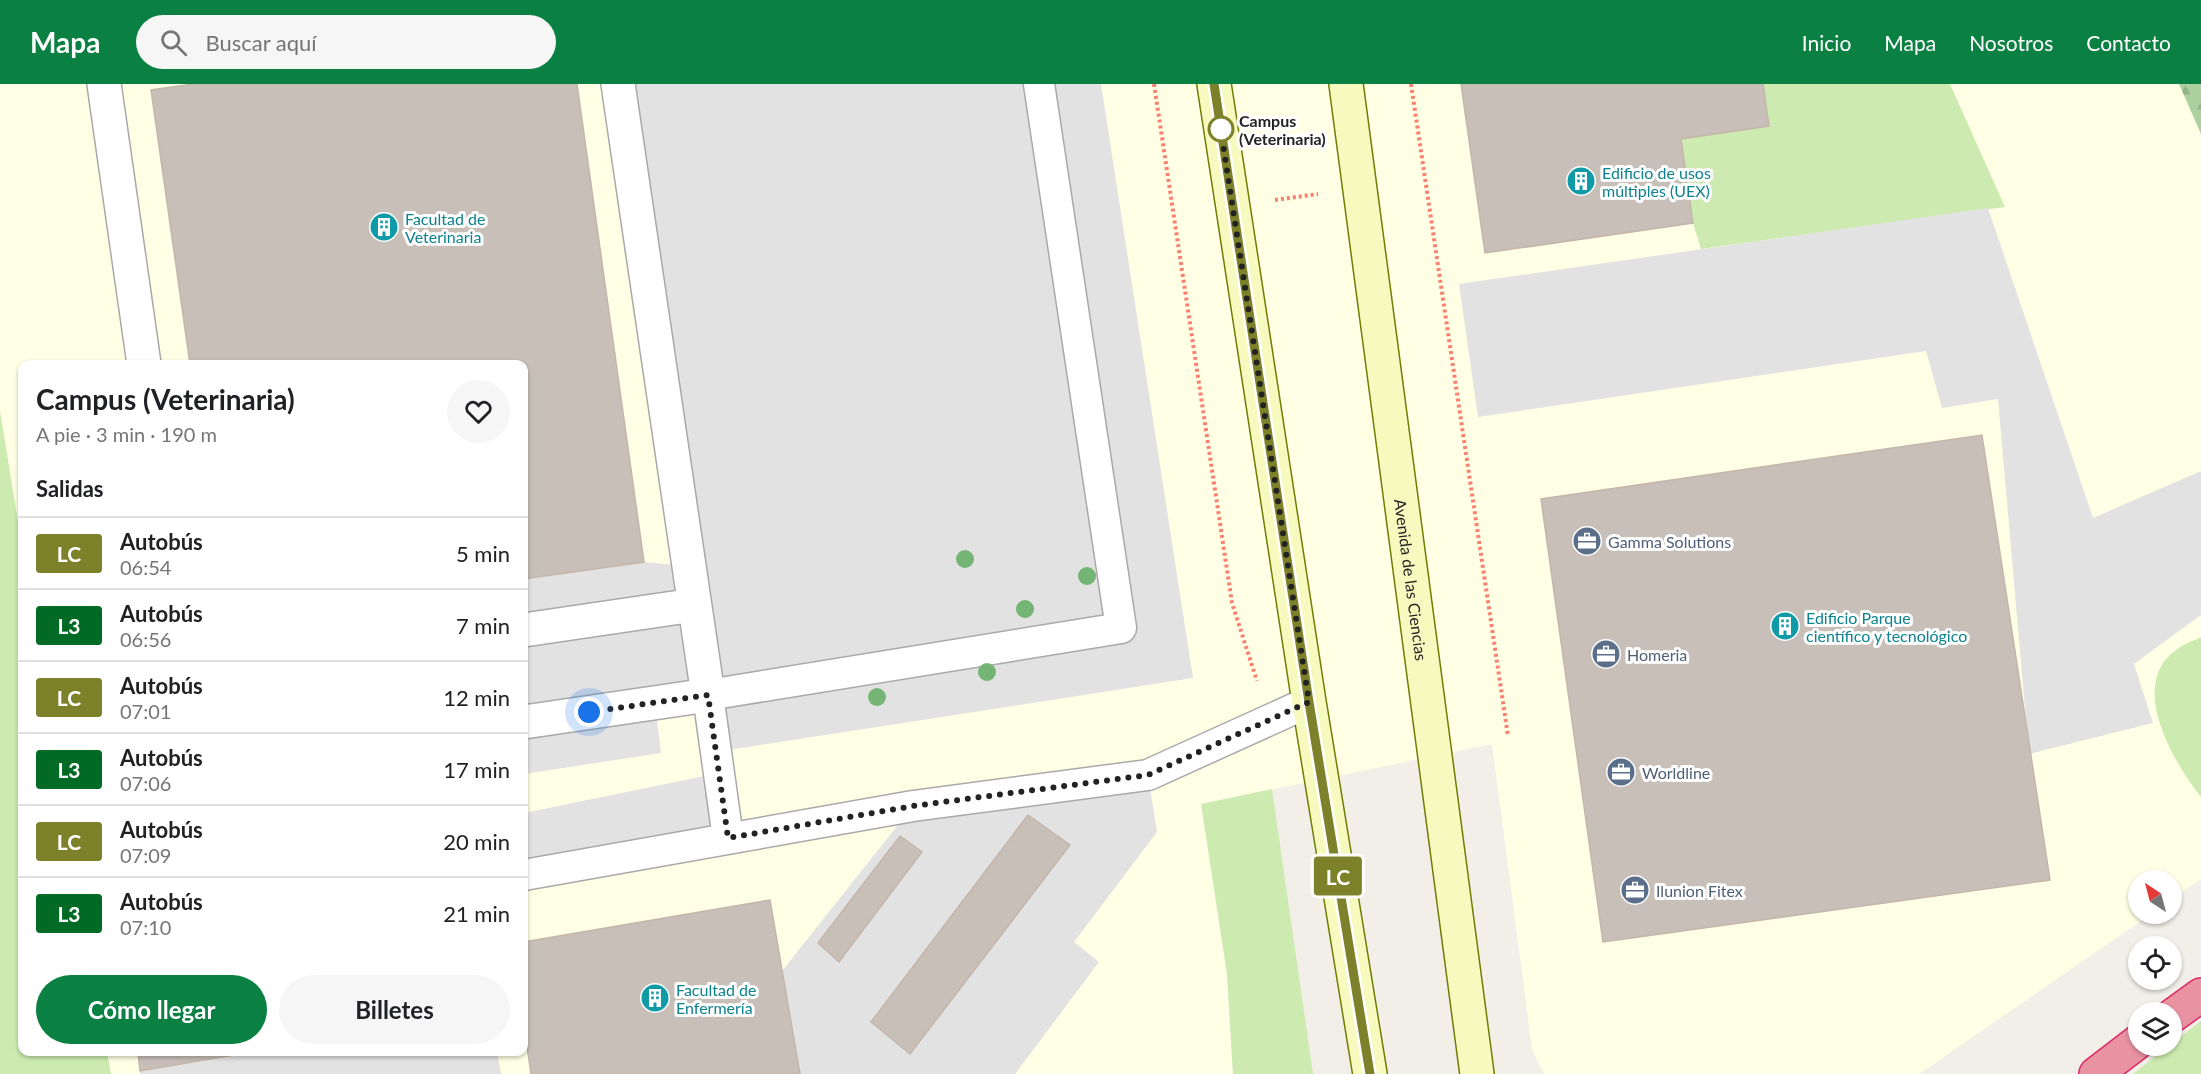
<!DOCTYPE html>
<html lang="es">
<meta charset="utf-8">
<style>
:root{--surface:#fff;--page:#f6f6f6;--text:#202124;--muted:#757577;--line:#e0e0e0;--accent:#0b8043}
body{margin:0;font-family:Lato,sans-serif;background:var(--page);color:var(--text);height:100vh;display:flex;flex-direction:column;font-size:22px;white-space:nowrap}
*{box-sizing:border-box;margin:0}
p{font-size:20px;color:var(--muted)}
.icon{flex:none;width:33px;height:33px;fill:none;stroke:currentColor;stroke-width:2;stroke-linecap:round;stroke-linejoin:round}
.map{position:relative;flex:1;overflow:hidden}
.side{position:absolute;left:18px;top:276px;width:510px;height:696px;display:flex;flex-direction:column;background:var(--surface);border-radius:12px;box-shadow:0 2px 4px #0004}
.side>*{flex:none}
.badge{padding:0 12px;border-radius:4px;font-size:21px;line-height:39px}
.needle{width:39px;rotate:324deg}
.tools{position:absolute;left:2128px;top:786px;display:grid;gap:12px}
.tools a{display:grid;place-items:center;width:54px;height:54px;border-radius:50%;background:var(--surface);box-shadow:0 2px 4px #0004;font-size:30px}
.you{position:absolute;width:30px;height:30px;margin:-15px;border:4px solid #fff;border-radius:50%;background:#1a73e8;box-shadow:0 0 0 9px #1a73e833}
.map>.badge{position:absolute;translate:-50% -50%;box-shadow:0 0 0 3px #fff}
h2{padding:0 18px;font-size:22px;line-height:54px}
.round{display:grid;place-items:center;flex:none;width:63px;height:63px;border-radius:32px;background:var(--page)}
.head{display:flex;align-items:center;justify-content:space-between;height:102px;padding:0 18px}
h1{font-size:28px;font-weight:700;line-height:45px}
.primary-button{display:flex;gap:12px;margin-top:auto;padding:12px 18px}
.primary-button a{flex:1;height:69px;border-radius:36px;background:var(--accent);color:#fff;font-size:24px;font-weight:700;line-height:69px;text-align:center}
.primary-button a+a{background:var(--page);color:var(--text)}
ul{padding:0;list-style:none}
li{display:flex;align-items:center;gap:18px;height:72px;padding:0 18px;border-top:2px solid var(--line)}
li div{flex:1}
li b{display:block;font-size:22px}
li em{font-style:normal}
li .badge{min-width:66px;font-weight:700;text-align:center}
header{display:flex;align-items:center;gap:36px;box-sizing:border-box;height:84px;padding:0 30px;background:var(--accent);color:#fff}
header strong{font-size:28px}
nav{display:flex;gap:33px;margin-inline-start:auto;font-size:21px}
.search{width:420px;height:54px;background:var(--page);display:flex;align-items:center;gap:15px;box-sizing:border-box;padding:0 21px;border-radius:33px;color:var(--muted);font-size:22px}
.map>svg:first-child{display:block}
.education{fill:#ffffe5}
.grass{fill:#cdebb0}
.forest{fill:url(#forest-firs)}
.parking{fill:#e2e2e2}
.building{fill:#c7bfb8;stroke:#c4b6ab;stroke-width:1.5}
.lines{fill:none;stroke-linecap:round;stroke-linejoin:round}
.lane-casing{stroke:#a9a9a9;stroke-width:33}
.street-casing{stroke:#a9a9a9;stroke-width:36}
.secondary-casing{stroke:#707d05;stroke-width:36}
.highway-casing{stroke:#dc2a67;stroke-width:36}
.path{stroke:#fa8072;stroke-width:4;stroke-dasharray:3 3;stroke-linecap:butt}
.lane{stroke:#fff;stroke-width:30}
.street{stroke:#fff;stroke-width:33}
.secondary{stroke:#f7fabf;stroke-width:33}
.highway{stroke:#e892a2;stroke-width:33}
.tree{fill:#74b475}
.line-casing{stroke:#fff;stroke-width:14}
.line{stroke:#7d812a;stroke-width:9}
.walk{stroke:#222;stroke-width:6;stroke-dasharray:0 10.8}
.stop-dot{fill:#fff;stroke:#7d812a;stroke-width:3}
.labels{text-anchor:middle;dominant-baseline:central;stroke-width:6;stroke-linejoin:round;paint-order:stroke}
.stop-label{font-size:16px;font-weight:bold;fill:#222;stroke:#fff;text-anchor:start}
.culture-label{font-size:16px;fill:#0d838f;stroke:#fff;text-anchor:start}
.service-label{font-size:16px;fill:#4e5e75;stroke:#fff;text-anchor:start}
.street-label{font-size:16px;fill:#222;stroke:#fff}
</style>
<header>
<strong>Mapa</strong>
<div class="search"><svg class="icon" aria-label="search" viewBox="0 0 24 24"><circle cx="10" cy="10" r="6"/><path d="M15 15l6 6"/></svg>Buscar aquí</div>
<nav><a>Inicio</a><a>Mapa</a><a>Nosotros</a><a>Contacto</a></nav>
</header>
<div class="map">
<svg width="2201" height="990" viewBox="0 0 2201 990">
<defs>
<pattern id="forest-firs" width="22" height="20" patternUnits="userSpaceOnUse" patternTransform="scale(1.5)"><rect width="22" height="20" fill="#add19e"/><path d="M5 1l3.5 6h-7zM16 11l3.5 6h-7z" fill="#95b388"/></pattern>
</defs>
<rect width="100%" height="100%" fill="#f2efe9"/>
<!-- education -->
<path class="education" d="M0,0H2201V795L2172,815V796H2139V830H2151L1919,990H1544L1532,965L1492,660L1202,720L1227,890L1233,990H106L103,968H524V280H22V474L0,335Z"/>
<!-- grass -->
<path class="grass" d="M1763,0H1950L2005,123L1701,165L1693,139L1681,55L1769,42Z
M0,327L22,462V968H107L111,990H0Z
M2201,553V713C2174,679 2127,601 2176,566C2183,560 2193,557 2201,553Z
M1272,705L1313,990H1233L1227,890L1201,720Z
M2201,937V990H2133Z"/>
<!-- forest -->
<path class="forest" d="M2179,0H2201V50Z"/>
<!-- parking -->
<path class="parking" d="M618,0H1101L1193,594L716,668L708,612L655,619L661,669L524,690V495L644,478L688,482Z
M1988,124L2093,434L2201,387V531L2134,580L2153,639L2029,670L1998,315L1942,324L1926,267L1478,333L1459,200Z
M719,689L728,754L524,791V729Z
M1148,691L1157,748L1074,858L1099,878L1015,990H800L782,887L913,722Z
M265,968H497L501,990H140V987Z"/>
<!-- building -->
<path class="building" d="M193,0H577L644,478L524,495V280H190L151,6Z
M1461,0H1763L1769,42L1681,55L1693,139L1485,169Z
M1982,351L2050,796L1603,858L1541,415Z
M1028,731L1070,761L910,970L871,938Z
M900,752L922,768L839,878L818,859Z
M770,816L800,990H531L524,942V858Z
M138,968H253L140,987Z"/>
<g class="lines">
<!-- lane casing -->
<g class="lane-casing">
<path id="lane" d="M728,754L708,611L1121,544L1039,0
M524,791L913,722L1148,691L1309,618"/>
</g>
<!-- street casing -->
<g class="street-casing">
<path id="street" d="M104,0L144,280
M524,546L694,521
M524,638L708,611L618,0"/>
</g>
<!-- secondary casing -->
<g class="secondary-casing">
<g id="secondary">
<path d="M1214,0L1309,618L1370,990"/>
<path id="s1" d="M1346,0L1477,990"/>
</g>
</g>
<!-- highway casing -->
<g class="highway-casing">
<path id="highway" d="M2172,932L2201,911
M2096,990L2139,957"/>
</g>
<!-- path -->
<path class="path" d="M1154,0L1232,519L1257,597
M1411,0L1508,652
M1275,116L1318,110"/>
<!-- lane -->
<use href="#lane" class="lane"/>
<!-- street -->
<use href="#street" class="street"/>
<!-- secondary -->
<use href="#secondary" class="secondary"/>
<!-- highway -->
<use href="#highway" class="highway"/>
</g>
<!-- trees -->
<g class="tree">
<circle cx="965" cy="475" r="9"/>
<circle cx="1087" cy="492" r="9"/>
<circle cx="1025" cy="525" r="9"/>
<circle cx="987" cy="588" r="9"/>
<circle cx="877" cy="613" r="9"/>
</g>
<g class="lines">
<!-- line casing -->
<g class="line-casing">
<path id="line" d="M1214,0L1309,618L1370,990"/>
</g>
<!-- line -->
<use href="#line" class="line"/>
<!-- walk -->
<path class="walk" d="M589,628L708,611L728,754L913,722L1148,691L1309,618L1220,41L1221,45"/>
</g>
<!-- icons -->
<defs>
<g id="building-disc" transform="scale(1.5)"><circle r="9.5" fill="#0f9aa8" stroke="#fff"/><path d="M-4-6H4V6H1V3H-1V6H-4ZM-2.5-4.3h1.7v1.8h-1.7ZM.8-4.3h1.7v1.8H.8ZM-2.5-1h1.7V.8h-1.7ZM.8-1h1.7V.8H.8Z" fill="#fff"/></g>
<g id="office-disc" transform="scale(1.5)"><circle r="9.5" fill="#5c6f8a" stroke="#fff"/><path d="M-6-3h4V-5.5h4V-3h4V5H-6ZM-1-4.5V-3h2v-1.5ZM-6 0V1H6V0Z" fill="#fff"/></g>
</defs>
<g fill-rule="evenodd">
<use href="#building-disc" x="1581" y="97"/>
<use href="#building-disc" x="384" y="143"/>
<use href="#office-disc" x="1587" y="457"/>
<use href="#building-disc" x="1785" y="542"/>
<use href="#office-disc" x="1606" y="570"/>
<use href="#office-disc" x="1621" y="688"/>
<use href="#office-disc" x="1635" y="806"/>
<use href="#building-disc" x="655" y="914"/>
</g>
<!-- markers -->
<circle class="stop-dot" cx="1221" cy="45" r="12"/>
<g class="labels">
<!-- stop labels -->
<g class="stop-label">
<text x="1239" y="36">Campus<tspan x="1239" dy="18">(Veterinaria)</tspan></text>
</g>
<!-- culture labels -->
<g class="culture-label">
<text x="1602" y="88">Edificio de usos<tspan x="1602" dy="18">múltiples (UEX)</tspan></text>
<text x="405" y="134">Facultad de<tspan x="405" dy="18">Veterinaria</tspan></text>
<text x="1806" y="533">Edificio Parque<tspan x="1806" dy="18">científico y tecnológico</tspan></text>
<text x="676" y="905">Facultad de<tspan x="676" dy="18">Enfermería</tspan></text>
</g>
<!-- service labels -->
<g class="service-label">
<text x="1608" y="457">Gamma Solutions</text>
<text x="1627" y="570">Homeria</text>
<text x="1642" y="688">Worldline</text>
<text x="1656" y="806">Ilunion Fitex</text>
</g>
<!-- street labels -->
<g class="street-label">
<text stroke="none"><textPath href="#s1" startOffset="500">Avenida de las Ciencias</textPath></text>
</g>
</g>
</svg>
<div class="tools">
<a><svg class="needle" viewBox="-14 -14 28 28"><path d="M0-13l5 13h-10z" fill="#e53935"/><path d="M0 13l5-13h-10z" fill="#757577"/></svg></a>
<a><svg class="icon" aria-label="locate" viewBox="0 0 24 24"><circle cx="12" cy="12" r="6"/><path d="M12 2v4M12 18v4M2 12h4M18 12h4"/></svg></a>
<a><svg class="icon" aria-label="layers" viewBox="0 0 24 24"><path d="M12 4l9 5-9 5-9-5zM3 14l9 5 9-5"/></svg></a>
</div>
<div class="you" style="left:589px;top:628px"></div>
<b class="badge" style="left:1338px;top:792px;background:#7d812a;color:#fff">LC</b>
<section class="side">
<div class="head"><div><h1>Campus (Veterinaria)</h1><p>A pie · 3 min · 190 m</p></div><a class="round"><svg class="icon" aria-label="heart" viewBox="0 0 24 24"><path d="M12 20l-8-8c-3-5 5-10 8-4 3-6 11-1 8 4z"/></svg></a></div>
<h2>Salidas</h2>
<ul>
<li><span class="badge" style="background:#7d812a;color:#fff">LC</span><div><b>Autobús</b><p>06:54</p></div><em>5 min</em></li>
<li><span class="badge" style="background:#016a25;color:#fff">L3</span><div><b>Autobús</b><p>06:56</p></div><em>7 min</em></li>
<li><span class="badge" style="background:#7d812a;color:#fff">LC</span><div><b>Autobús</b><p>07:01</p></div><em>12 min</em></li>
<li><span class="badge" style="background:#016a25;color:#fff">L3</span><div><b>Autobús</b><p>07:06</p></div><em>17 min</em></li>
<li><span class="badge" style="background:#7d812a;color:#fff">LC</span><div><b>Autobús</b><p>07:09</p></div><em>20 min</em></li>
<li><span class="badge" style="background:#016a25;color:#fff">L3</span><div><b>Autobús</b><p>07:10</p></div><em>21 min</em></li>
</ul>
<div class="primary-button"><a>Cómo llegar</a><a>Billetes</a></div>
</section>
</div>
